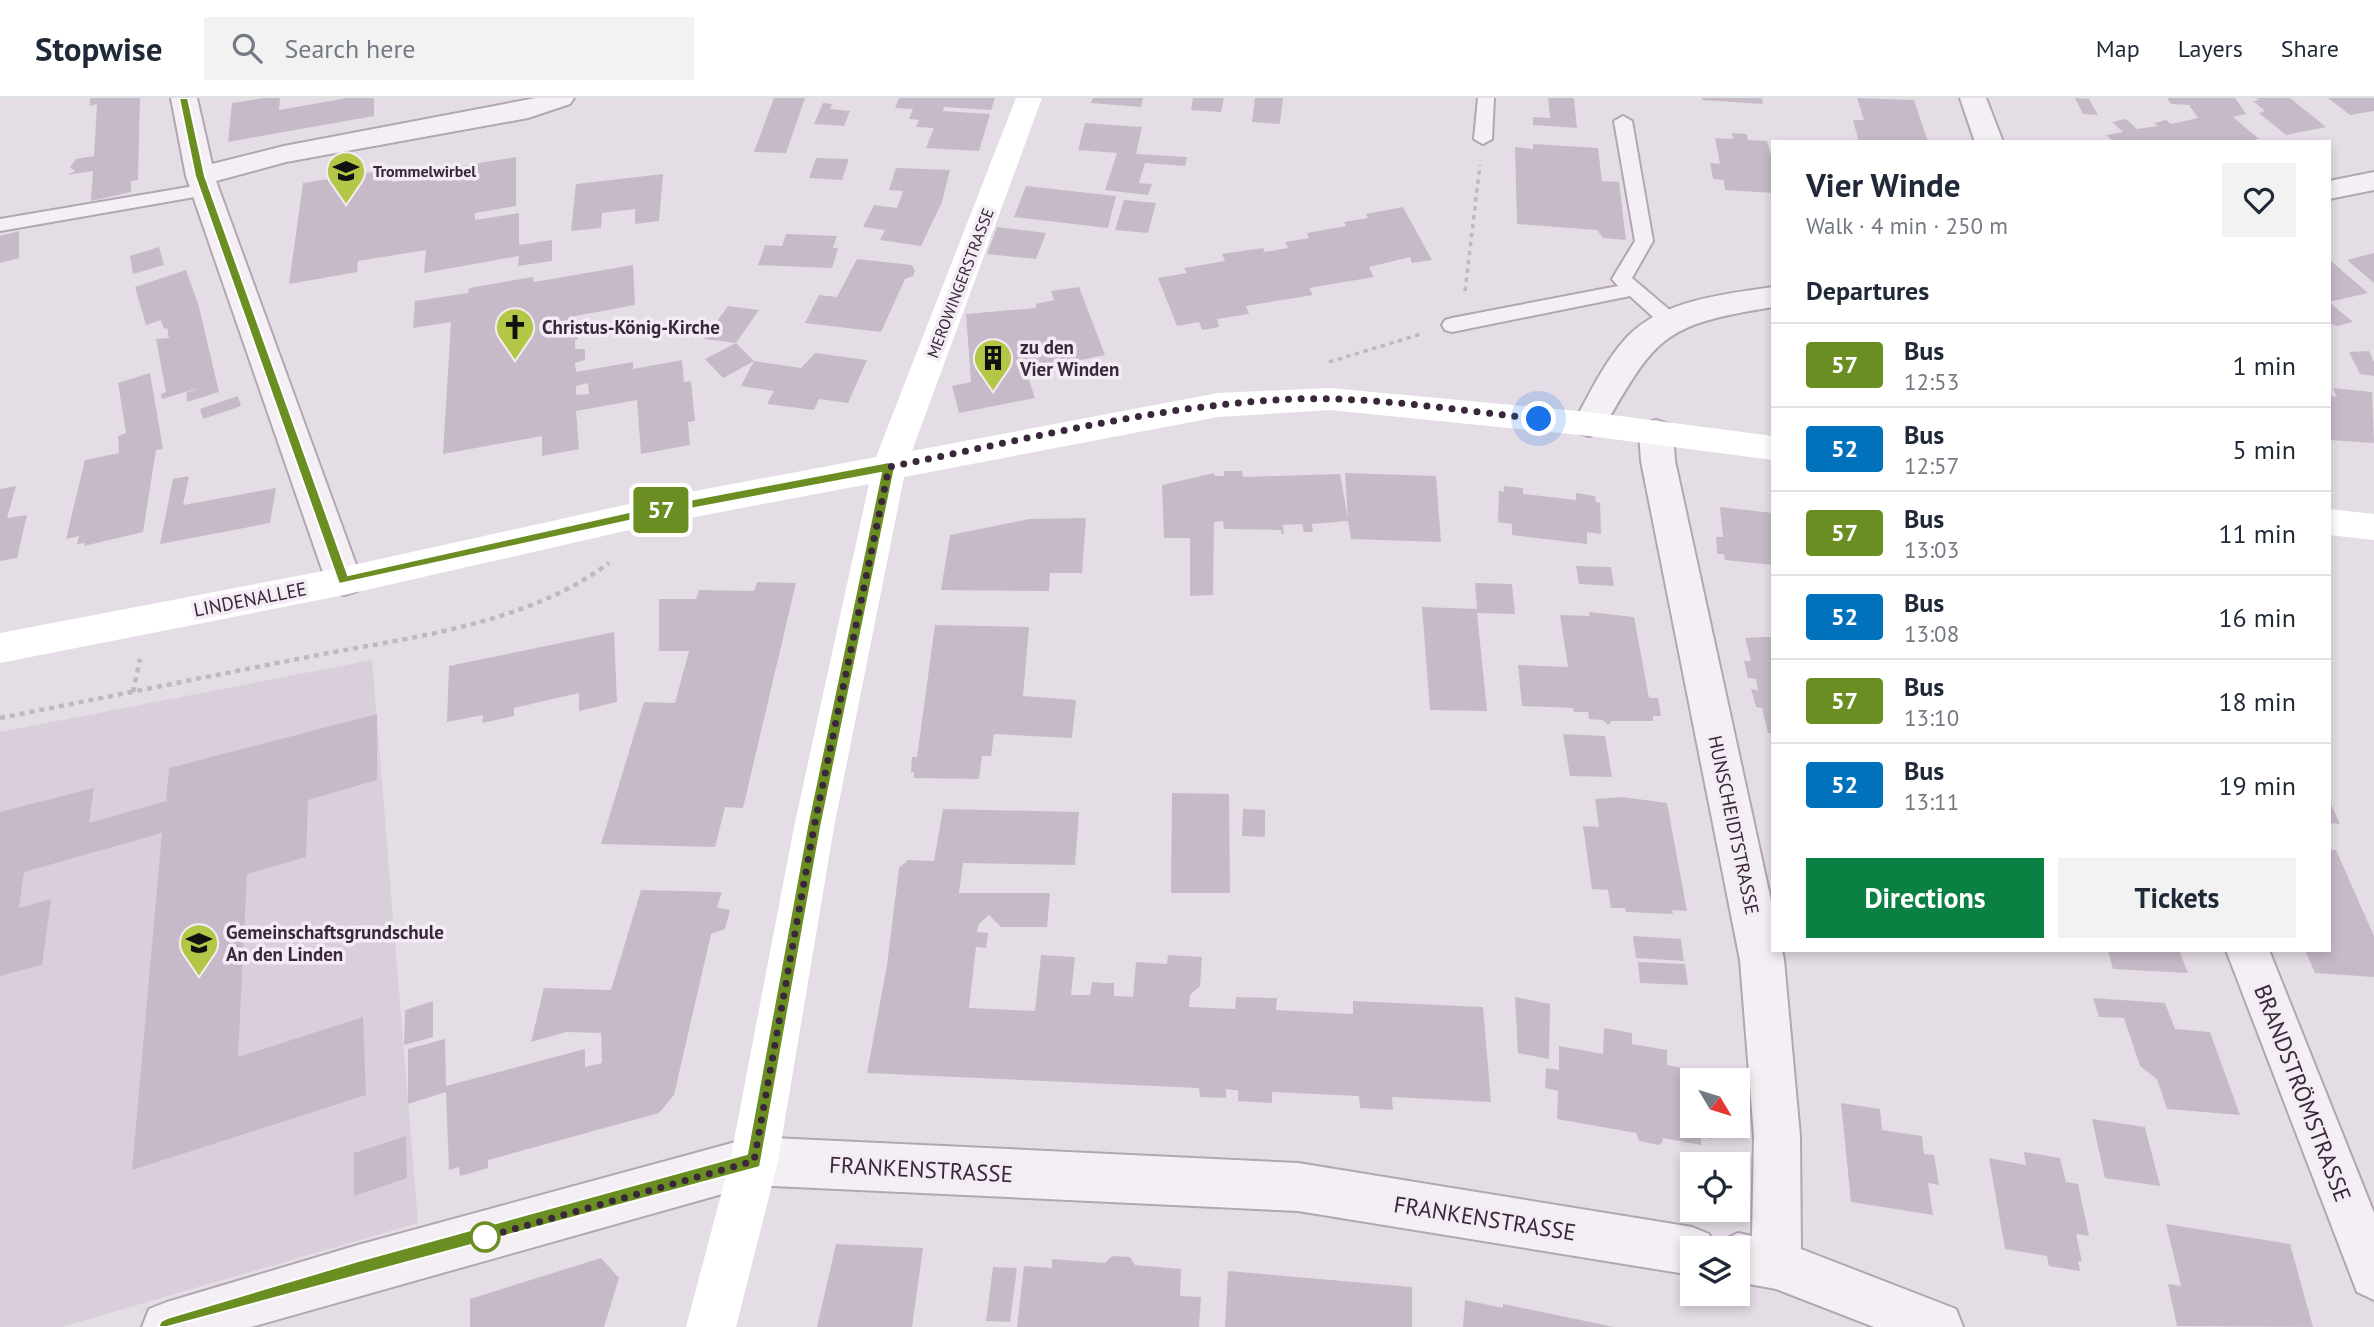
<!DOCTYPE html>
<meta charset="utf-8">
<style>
:root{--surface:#fff;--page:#f2f2f3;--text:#1f2937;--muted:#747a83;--line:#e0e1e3;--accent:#0b8043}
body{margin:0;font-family:"PT Sans",sans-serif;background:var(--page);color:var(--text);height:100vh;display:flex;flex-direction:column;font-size:26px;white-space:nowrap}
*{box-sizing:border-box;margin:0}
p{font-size:23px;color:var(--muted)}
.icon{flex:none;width:38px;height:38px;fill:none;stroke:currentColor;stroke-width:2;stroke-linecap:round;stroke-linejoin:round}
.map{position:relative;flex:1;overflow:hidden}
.details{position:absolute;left:1771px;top:42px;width:560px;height:812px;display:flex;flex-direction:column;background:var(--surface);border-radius:0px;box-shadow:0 4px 10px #0003}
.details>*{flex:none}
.badge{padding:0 14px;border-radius:5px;font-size:24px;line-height:46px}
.needle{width:46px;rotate:128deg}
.tools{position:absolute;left:1680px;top:970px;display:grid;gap:14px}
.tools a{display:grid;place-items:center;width:70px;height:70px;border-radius:0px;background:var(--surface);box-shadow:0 4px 10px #0003;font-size:35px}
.you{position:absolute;width:35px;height:35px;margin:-18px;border:5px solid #fff;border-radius:50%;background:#1a73e8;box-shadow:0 0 0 10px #1a73e833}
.map>.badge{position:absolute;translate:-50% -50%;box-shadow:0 0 0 4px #fff}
h2{padding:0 35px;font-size:26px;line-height:63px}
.round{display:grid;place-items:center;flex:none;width:74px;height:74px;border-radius:0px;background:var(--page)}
.summary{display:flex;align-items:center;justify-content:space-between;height:119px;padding:0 35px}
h1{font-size:33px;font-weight:700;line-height:52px}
.cta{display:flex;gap:14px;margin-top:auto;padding:14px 35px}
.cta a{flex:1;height:80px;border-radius:0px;background:var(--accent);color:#fff;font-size:28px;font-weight:700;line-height:80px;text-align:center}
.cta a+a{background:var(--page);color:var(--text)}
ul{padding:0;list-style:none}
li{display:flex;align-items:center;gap:21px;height:84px;padding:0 35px;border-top:2px solid var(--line)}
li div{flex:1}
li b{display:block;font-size:26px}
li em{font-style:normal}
li .badge{min-width:77px;font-weight:700;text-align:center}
header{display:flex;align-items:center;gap:42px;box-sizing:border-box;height:98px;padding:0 35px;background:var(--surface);border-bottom:2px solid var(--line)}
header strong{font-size:33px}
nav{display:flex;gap:38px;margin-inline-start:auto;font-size:24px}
.search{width:490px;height:63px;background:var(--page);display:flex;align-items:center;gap:18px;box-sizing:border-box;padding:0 24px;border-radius:0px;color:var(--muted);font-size:26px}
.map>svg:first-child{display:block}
.built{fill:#d9cfdb}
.building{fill:#c7bac8;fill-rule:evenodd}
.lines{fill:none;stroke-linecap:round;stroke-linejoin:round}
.lane-casing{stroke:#b2a6b3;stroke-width:4}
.street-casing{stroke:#b2a6b3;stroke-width:4}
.path-far1{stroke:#c0b7c0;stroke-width:3.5;stroke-dasharray:4.5 4.5;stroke-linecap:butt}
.path{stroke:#c0b7c0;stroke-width:4.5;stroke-dasharray:5 5;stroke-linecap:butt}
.lane{fill:#f4eff4;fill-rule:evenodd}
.street{fill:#f4eff4;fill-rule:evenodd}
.secondary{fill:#fff;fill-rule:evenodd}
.line{fill:#6b8e23;stroke:#fff;stroke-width:2}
.walk{stroke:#3a273b;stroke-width:7;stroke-dasharray:0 12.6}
.stop-dot{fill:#fff;stroke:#6b8e23;stroke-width:3.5}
.labels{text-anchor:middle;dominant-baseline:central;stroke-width:7;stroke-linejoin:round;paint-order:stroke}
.far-poi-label{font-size:16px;font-weight:bold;fill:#3a273b;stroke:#f3ecf4;text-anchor:start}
.far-street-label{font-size:16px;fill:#3a273b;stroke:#f3ecf4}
.poi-label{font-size:19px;font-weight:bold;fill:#3a273b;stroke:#f3ecf4;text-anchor:start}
.street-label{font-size:19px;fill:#3a273b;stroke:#f3ecf4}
.near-street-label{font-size:23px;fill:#3a273b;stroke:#f3ecf4}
</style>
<header>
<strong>Stopwise</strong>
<div class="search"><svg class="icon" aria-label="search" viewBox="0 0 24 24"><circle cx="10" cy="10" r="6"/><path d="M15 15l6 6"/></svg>Search here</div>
<nav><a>Map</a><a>Layers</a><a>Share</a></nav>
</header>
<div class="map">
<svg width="2374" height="1229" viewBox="0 0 2374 1229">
<rect width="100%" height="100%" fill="#e5dde6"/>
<!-- built -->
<path class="built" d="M372,562L418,1125L62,1229H0V634Z"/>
<!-- building -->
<path class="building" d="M90,0H140L138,82L131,83V94L91,103L93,73L67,77L75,73L70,69L76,61L94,58L97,6L90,8Z
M263,0H280L279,12L347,0H374V18L228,44L232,5Z
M774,0H805L786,55L754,54Z
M899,0H995L991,12L944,9L943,13L990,16L979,53L926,50L934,30L916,29L919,22L909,21L913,11L895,10Z
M1093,0H1143L1141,9L1091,5Z
M1193,0H1224L1221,14L1191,12Z
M1255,0H1283L1280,26L1252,24Z
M1548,0H1574L1577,30L1533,27V19L1550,20Z
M1702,0H1762L1763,6L1702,2Z
M1857,0L1914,2L1928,44H1859L1853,22H1864Z
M2075,0L2089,1L2098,17L2083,16Z
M2167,0H2235L2246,16L2233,19L2259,41L2240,44H2114L2106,37L2123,34L2112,24L2126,21L2137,31L2158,28L2154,25L2166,22L2171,26L2198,20L2189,7L2171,6Z
M2256,0H2290L2326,29L2286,37L2259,15L2265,13L2253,3L2259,2Z
M2328,0H2374V13L2350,17Z
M823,5L832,6L830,11L850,13L844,28L814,26Z
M1085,25L1142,29L1136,56L1187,59L1185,68L1145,65L1139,85L1152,86L1148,97L1105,92L1117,55L1078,52Z
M1732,35L1747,36L1748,42L1767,43L1773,66V95L1725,92L1724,82L1713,81L1710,65L1720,66L1715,40L1733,41Z
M1533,46L1598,50L1602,83L1619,84L1626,142L1603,140L1597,132L1517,126L1515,49L1533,51Z
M516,59V108L475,115V122L519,115V147L552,142V163L518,168L519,158L424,175L426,152L358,163L357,174L289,186L303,85L393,71L392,84L430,78V73Z
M816,60L849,61L842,82L809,80Z
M896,70L950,72L942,104L921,148L880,142L885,132L863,129L874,107L897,110L903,93L889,92Z
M663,76L659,123L635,126V111L602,115L601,130L571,133L576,86Z
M1026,88L1116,98L1108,130L1014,119Z
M1124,102L1156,105L1148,135L1115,132Z
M1403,109L1432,162L1412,165L1410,159L1369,169L1374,179L1309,190L1313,197L1246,208L1249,216L1217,221L1219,229L1202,232L1199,224L1177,228L1158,180L1187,175L1184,170L1225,163L1222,156L1263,150L1265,154L1288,150L1285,144L1309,140L1307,135L1346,128L1344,124L1368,120L1366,116Z
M997,129L1046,135L1036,161L987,156Z
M19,133V160L0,165V138Z
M786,136L837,138L833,150H838L832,170L758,167L765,147L782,148Z
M159,149L164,167L133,176L130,158Z
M2374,155V185L2347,162Z
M857,161L912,167L915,173L913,178L905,181L881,234L805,225L819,197L837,199Z
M2331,163L2368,195L2329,204Z
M633,167L635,207L575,218L578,241L575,242V251H585V262L575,265L576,274L633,264V271L682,262L684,284L691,283L695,323L688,324L690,347L641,356L637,302L576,313L579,351L542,358V338L443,356L451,224L413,230L415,203L468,195L469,190L533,179L534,184ZM588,285L589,296L576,297V288Z
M186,172L199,209L219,294L187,304L186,295L199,290L162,301L161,296L166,294L156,241L169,240L167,230L164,231L161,222L146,227L135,189Z
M1079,189L1105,257L1026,273L1035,300L959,315L952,288L971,284L966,216L1036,210V206L1054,202L1051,193Z
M2329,204L2353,224L2337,228L2329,225Z
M728,208L759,212L736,245L704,241Z
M736,245L754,263L723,280L705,261Z
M2369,253L2374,264V278L2360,276L2349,254Z
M815,255L867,262L848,305L819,301L814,312L767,306L774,293L741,288L754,263L801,270Z
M150,275L163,351L156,352L143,434L84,448L85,445L77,446L79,438L66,441L85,362L119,355L118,338L126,335L118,285Z
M2333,290L2372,294L2374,345L2329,342V298L2337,299Z
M238,298L241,308L203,321L200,311Z
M1224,373H1242L1243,379L1340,376L1348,421L1345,375L1436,378L1441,444L1351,441L1348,423L1312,426L1313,434H1304L1302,426L1283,427L1284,436H1281V432L1224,431L1223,423L1214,424L1213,497L1190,498V440H1164L1162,387L1214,375L1215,378H1224Z
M189,378L183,407L276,390L270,425L160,446L173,381Z
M16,388L7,420L27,417L17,460L0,463V391Z
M1504,388L1523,390V396L1576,402V395L1595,398L1596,404L1600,405L1601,436L1587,434V446L1512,437V426L1498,424L1499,393L1504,394Z
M1720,409L1773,415V467L1725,462L1724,456H1717L1716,439H1723Z
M1086,420L1082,475H1050L1049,493L941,492L950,437L1029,421Z
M1576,468L1611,469L1614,488L1579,486Z
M757,484L796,485L743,710L725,709L715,749L601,746L644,604L675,605L689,553H659V501H696L699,492L754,493Z
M1475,485L1512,486L1515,516L1477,515L1487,613L1430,612L1422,509L1477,511Z
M1589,514L1634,519L1649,600H1658L1661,618H1653V623H1612L1608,627L1603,622L1589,621L1588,614H1574L1573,610L1522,608L1518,567L1568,569L1560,517L1590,518Z
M935,527L1029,529L1023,598L1076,602L1072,640L994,636L991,658H982L979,681L914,680V674L911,675L912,659H917Z
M614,534L617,604L579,613V595L514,610V618L482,625L483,617L447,624L449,568Z
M1761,539H1773V635H1768L1762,610L1756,609L1751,591L1758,592L1756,581L1748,580L1744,563H1751L1745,540Z
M377,616V682L308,702L306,759L247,776L238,959L363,919L366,997L132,1072L162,735L24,774L19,810L51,801L42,867L0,878V714L94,690L89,725L166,703L169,670Z
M1563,636L1605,638L1612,679L1570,678Z
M1172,695L1229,696L1230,795H1171Z
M1622,699L1667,705L1687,813L1672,812L1673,816L1626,814L1625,810H1611L1608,792L1592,791L1583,728L1599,729L1595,701Z
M2329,702L2340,726L2329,725Z
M943,711L1079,714L1075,767L963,765L959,795H1050L1047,829H1001L989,817L979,826L977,834L988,835L986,850L976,849L969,910L1035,913L1041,857L1075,859L1071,897H1090L1092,884L1104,885H1114V898L1133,899L1136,864L1167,866L1168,857L1202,859L1200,888L1190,897L1189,909L1235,911L1236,899L1277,900L1276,912L1353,916V903L1483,909L1491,1004L1392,999L1393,1012L1360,1010L1359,998L1272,994V1005L1238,1003V992H1233L1226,991V1000L1200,999L1199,990L867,975L887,867L899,770L908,762L934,763Z
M1243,711L1265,712V739L1242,738Z
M2329,752H2336L2374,838V879L2315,875L2305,852H2329Z
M641,792L722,794L717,809L730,812L725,831L711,836L674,997L659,1015L488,1062V1070L460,1078L459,1069L449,1072L446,994L408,1006V951L445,941L446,988L585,951V969L602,965L601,935L566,934L531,944L544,890L611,892Z
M1633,838L1681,841L1684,863L1636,860Z
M2108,852H2179L2188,875L2113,871Z
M1638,864L1685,866L1688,887L1640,885Z
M1515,899L1550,906L1549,961L1518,955Z
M2093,900L2165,905L2175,931L2210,934L2240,1017L2167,1011L2157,981L2140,968L2124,920L2099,919Z
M433,903V939L404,947L405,912Z
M1604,930L1632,935V946L1667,952V967L1699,973V982H1692V1027H1712L1713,1041L1701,1039V1047L1663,1040L1662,1045L1658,1047L1639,1043L1636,1035L1557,1021L1558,993L1545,990L1546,970L1559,972V948L1603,956Z
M1841,1005L1880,1011L1882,1032L1922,1038L1924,1056L1934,1057L1939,1087L1928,1085L1933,1117L1851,1104Z
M2092,1021L2145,1029L2160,1088L2105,1080Z
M406,1038L407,1080L354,1098V1055Z
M2024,1054L2060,1060L2066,1084L2078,1086L2089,1138L2076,1136L2082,1164L2078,1163L2080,1173L2049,1168L2047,1158L2005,1151L1989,1060L2026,1067Z
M2166,1126L2290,1146L2313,1229L2177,1228L2168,1186L2181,1188Z
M836,1146L923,1150L912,1229H817Z
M1112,1158L1130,1159L1135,1167L1181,1171L1180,1198L1201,1199L1199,1229H1017L1024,1168L1052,1170V1161L1105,1165Z
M601,1160L619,1180L604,1229H470V1201Z
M993,1169L1017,1170L1010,1224L986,1223Z
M1228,1173L1412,1189V1229H1225Z
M1465,1202L1503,1210V1206L1614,1229H1463Z"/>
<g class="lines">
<!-- lane casing -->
<g class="lane-casing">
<path id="lane" d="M1478,0H1494L1492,41L1483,46L1474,41Z
M1623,18L1632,23L1653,143L1632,180L1678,219L1681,224L1678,229H1664L1630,198L1452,234L1445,232L1442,227L1445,222L1452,220L1618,188L1612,181L1635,143L1614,23Z
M206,86L212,88L215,92L212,96L0,133V121Z"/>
</g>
<!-- street casing -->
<g class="street-casing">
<path id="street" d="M171,0H197L212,66L284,48L536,0H574L570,6L528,20L286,64L216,83L362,483L357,493L344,497L331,493L326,483L186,78Z
M1960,0H1986L2003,44H1975Z
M2374,74V92L2329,101V83Z
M1773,189V209C1660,227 1656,239 1601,334L1589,338L1577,334L1573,326C1589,297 1604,264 1627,239C1662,202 1725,196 1773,189Z
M1656,322L1668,326L1673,334L1675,363L1773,812V852H1782L1784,862L1800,1038L1801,1151L1956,1211L1963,1229H1874L1776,1191L1738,1184V1150H1718L1721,1143L1738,1135L1752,1138L1754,1038L1740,862L1641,363L1639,334L1644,326Z
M2226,852H2269L2374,1115V1202L2357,1194Z
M754,1039L1298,1065L1692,1129L1709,1136L1715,1150H1692V1177L1298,1113L754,1087L251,1229H142L149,1211L167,1204L358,1147Z"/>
</g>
<!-- path-far1 -->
<path class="path-far1" d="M1465,193L1480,67
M1329,264L1421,236"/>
<!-- path -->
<path class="path" d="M133,594L140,561
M0,620C103,600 205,579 308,559C409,539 524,528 609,465"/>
<!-- lane -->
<use href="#lane" class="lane"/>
<!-- street -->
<use href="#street" class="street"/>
<!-- secondary -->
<path class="secondary" d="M1016,0H1042L912,353L1218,295L1330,290L1589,314L1773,338V362L1589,338L1330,312L1218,319L904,379L834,729L778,1063L736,1229H686L730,1063L794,729L869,386L647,428L344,497L0,565V535L344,469L647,402L876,359Z
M2329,411L2374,416V442L2329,437Z"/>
</g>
<!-- line -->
<path class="line" d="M179,0H188L205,78L348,477L647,410L889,364L895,369L821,729L760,1069L167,1229H158L161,1223L167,1220L358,1163L747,1056L807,729L881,375L647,419L339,486L195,78Z"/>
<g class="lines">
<!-- walk -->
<path class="walk" d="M485,1139L482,1140L754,1063L814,729L889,369C1016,344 1145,310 1275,302C1361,296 1454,312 1539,321"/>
</g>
<!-- icons -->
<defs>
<g id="school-pin" transform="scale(2.0125)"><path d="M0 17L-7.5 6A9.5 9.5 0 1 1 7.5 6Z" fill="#b4c646" stroke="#f3ecf4"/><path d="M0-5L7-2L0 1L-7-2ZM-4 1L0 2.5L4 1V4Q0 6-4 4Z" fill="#111"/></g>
<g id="church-pin" transform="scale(2.0125)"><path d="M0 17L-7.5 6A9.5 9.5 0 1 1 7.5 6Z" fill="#b4c646" stroke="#f3ecf4"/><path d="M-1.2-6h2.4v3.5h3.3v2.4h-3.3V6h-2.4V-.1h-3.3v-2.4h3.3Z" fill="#111"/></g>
<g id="building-pin" transform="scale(2.0125)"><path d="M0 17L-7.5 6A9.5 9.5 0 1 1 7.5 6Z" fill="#b4c646" stroke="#f3ecf4"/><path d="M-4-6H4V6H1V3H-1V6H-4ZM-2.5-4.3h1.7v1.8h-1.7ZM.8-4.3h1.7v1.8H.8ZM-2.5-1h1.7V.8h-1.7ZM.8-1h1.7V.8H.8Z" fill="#111"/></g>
</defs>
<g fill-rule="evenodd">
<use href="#school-pin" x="346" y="73"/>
<use href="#church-pin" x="515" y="229"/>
<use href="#building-pin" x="993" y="260"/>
<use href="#school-pin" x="199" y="845"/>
</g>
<!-- markers -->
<circle class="stop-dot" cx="485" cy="1139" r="14"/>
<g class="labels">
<!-- far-poi labels -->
<g class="far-poi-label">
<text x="373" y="73">Trommelwirbel</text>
</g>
<!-- far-street labels -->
<g class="far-street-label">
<text transform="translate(960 185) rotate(-69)">MEROWINGERSTRASSE</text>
</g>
<!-- poi labels -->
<g class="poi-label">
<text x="542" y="229">Christus-König-Kirche</text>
<text x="1020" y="249">zu den<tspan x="1020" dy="22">Vier Winden</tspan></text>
<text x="226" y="834">Gemeinschaftsgrundschule<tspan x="226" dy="22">An den Linden</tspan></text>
</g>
<!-- street labels -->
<g class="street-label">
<text transform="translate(250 501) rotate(-11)">LINDENALLEE</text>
<text transform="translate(1734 727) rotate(78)">HUNSCHEIDTSTRASSE</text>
</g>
<!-- near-street labels -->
<g class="near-street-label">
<text transform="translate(2303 995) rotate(69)">BRANDSTRÖMSTRASSE</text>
<text transform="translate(921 1071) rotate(3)">FRANKENSTRASSE</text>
<text transform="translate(1485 1120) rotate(9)">FRANKENSTRASSE</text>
</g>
</g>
</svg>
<div class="tools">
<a><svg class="needle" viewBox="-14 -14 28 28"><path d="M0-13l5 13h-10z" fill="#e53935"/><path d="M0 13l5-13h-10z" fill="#747a83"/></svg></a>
<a><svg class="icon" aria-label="locate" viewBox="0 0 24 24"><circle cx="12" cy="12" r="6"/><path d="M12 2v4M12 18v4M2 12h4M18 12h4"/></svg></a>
<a><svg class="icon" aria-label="layers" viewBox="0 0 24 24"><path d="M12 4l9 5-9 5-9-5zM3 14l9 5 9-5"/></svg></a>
</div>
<div class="you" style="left:1539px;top:321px"></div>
<b class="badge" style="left:661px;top:412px;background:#6b8e23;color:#fff">57</b>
<section class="details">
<div class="summary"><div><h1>Vier Winde</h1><p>Walk · 4 min · 250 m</p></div><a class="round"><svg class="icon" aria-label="heart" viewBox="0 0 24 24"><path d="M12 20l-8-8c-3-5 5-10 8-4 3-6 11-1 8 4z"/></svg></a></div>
<h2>Departures</h2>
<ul>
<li><span class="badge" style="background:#6b8e23;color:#fff">57</span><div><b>Bus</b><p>12:53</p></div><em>1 min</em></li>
<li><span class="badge" style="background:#0072bc;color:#fff">52</span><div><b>Bus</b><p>12:57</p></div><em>5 min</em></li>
<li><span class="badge" style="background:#6b8e23;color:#fff">57</span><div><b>Bus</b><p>13:03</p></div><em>11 min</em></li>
<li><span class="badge" style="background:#0072bc;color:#fff">52</span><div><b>Bus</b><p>13:08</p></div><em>16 min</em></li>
<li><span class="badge" style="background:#6b8e23;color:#fff">57</span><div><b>Bus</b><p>13:10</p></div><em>18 min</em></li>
<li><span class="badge" style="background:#0072bc;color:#fff">52</span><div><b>Bus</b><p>13:11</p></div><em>19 min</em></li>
</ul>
<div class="cta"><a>Directions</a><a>Tickets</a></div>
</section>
</div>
